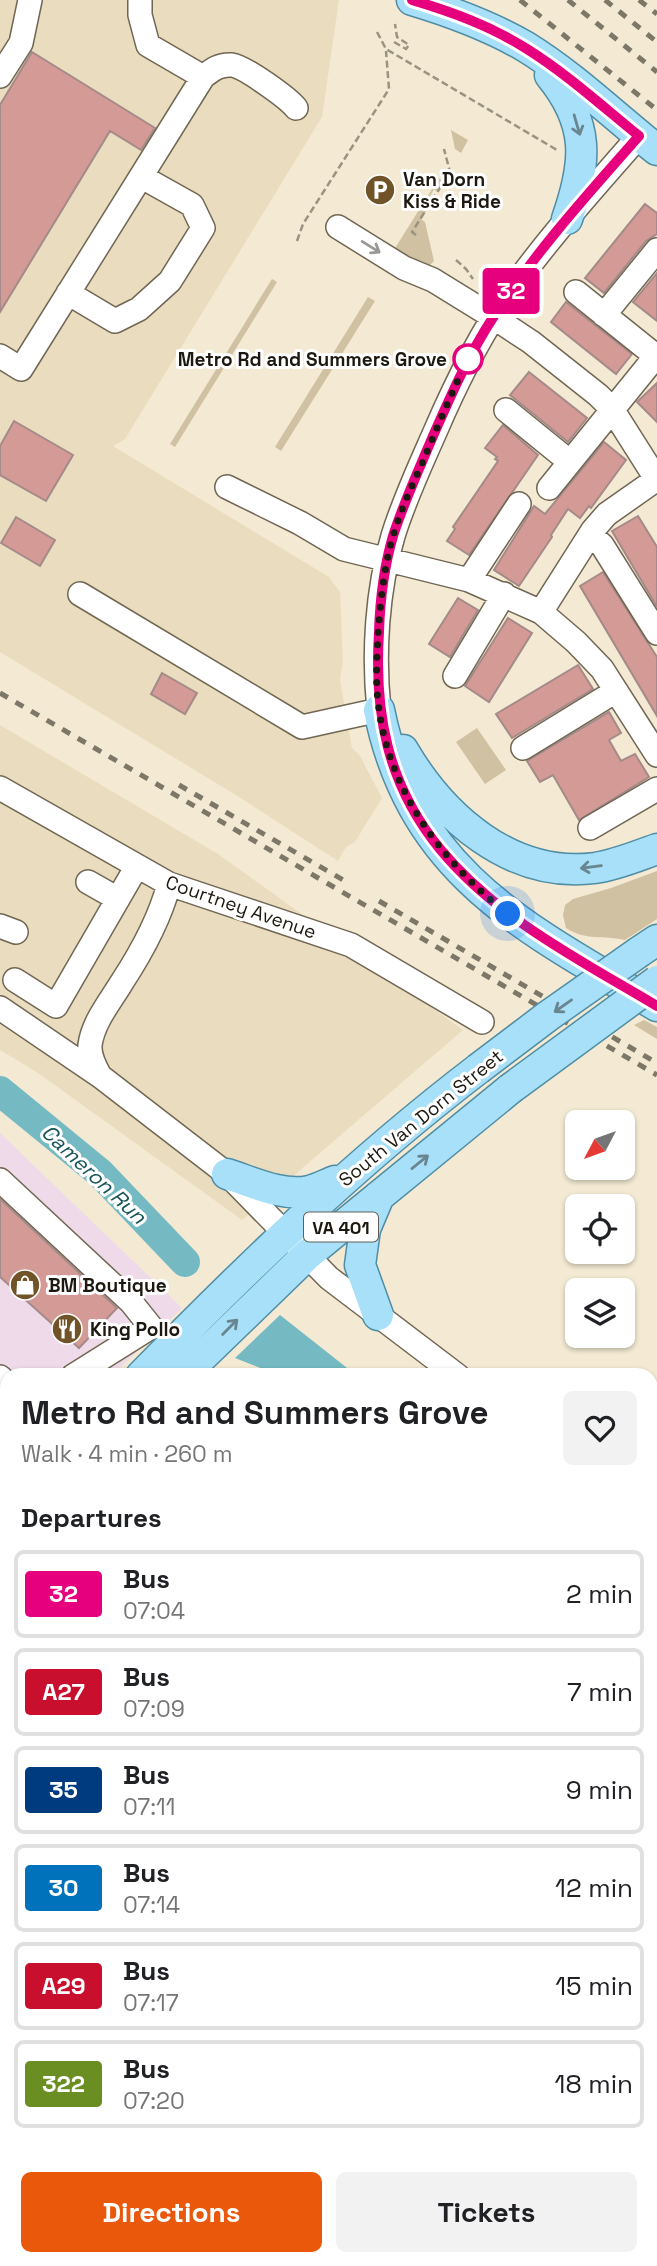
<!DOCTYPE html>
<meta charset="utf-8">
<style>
:root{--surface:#fff;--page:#f2f2f2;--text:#202124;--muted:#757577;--line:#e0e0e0;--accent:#ea580c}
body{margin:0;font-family:"Space Grotesk",sans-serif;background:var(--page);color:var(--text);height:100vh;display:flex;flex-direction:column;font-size:26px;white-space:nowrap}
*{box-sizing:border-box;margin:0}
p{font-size:23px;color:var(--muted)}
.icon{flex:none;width:38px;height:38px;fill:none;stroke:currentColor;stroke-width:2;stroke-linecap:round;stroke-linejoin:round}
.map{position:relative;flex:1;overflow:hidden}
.drawer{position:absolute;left:0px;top:1368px;width:658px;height:898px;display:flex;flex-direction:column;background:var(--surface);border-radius:21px 21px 0 0;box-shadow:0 2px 5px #0004}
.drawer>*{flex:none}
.badge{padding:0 14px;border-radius:5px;font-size:24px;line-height:46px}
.needle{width:46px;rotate:229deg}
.fabs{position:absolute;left:565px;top:1110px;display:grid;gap:14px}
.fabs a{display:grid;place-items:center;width:70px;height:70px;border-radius:10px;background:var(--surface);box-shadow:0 2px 5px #0004;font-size:35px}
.you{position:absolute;width:35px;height:35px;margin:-18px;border:5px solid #fff;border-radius:50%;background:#1a73e8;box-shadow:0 0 0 10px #1a73e833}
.map>.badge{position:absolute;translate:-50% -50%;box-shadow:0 0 0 4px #fff}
h2{padding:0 21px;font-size:26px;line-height:63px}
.round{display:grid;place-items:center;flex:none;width:74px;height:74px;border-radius:10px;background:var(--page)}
.summary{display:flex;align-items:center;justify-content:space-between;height:119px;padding:0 21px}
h1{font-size:33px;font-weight:700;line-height:52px}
.primary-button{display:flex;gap:14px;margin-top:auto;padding:14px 21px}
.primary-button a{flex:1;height:80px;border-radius:10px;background:var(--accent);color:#fff;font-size:28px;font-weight:700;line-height:80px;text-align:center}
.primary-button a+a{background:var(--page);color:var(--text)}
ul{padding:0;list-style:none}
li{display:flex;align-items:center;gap:21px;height:88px;margin:0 14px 10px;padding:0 7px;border:4px solid var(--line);border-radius:10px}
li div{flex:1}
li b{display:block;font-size:26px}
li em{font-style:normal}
li .badge{min-width:77px;font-weight:700;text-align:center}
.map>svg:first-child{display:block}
.commercial{fill:#eedae9}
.built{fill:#eaddbf}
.green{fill:#cfc1a1}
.water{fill:#75bac2}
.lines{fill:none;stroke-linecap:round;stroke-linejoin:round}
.stream{stroke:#75bac2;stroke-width:5}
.river{stroke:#75bac2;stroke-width:30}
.building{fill:#d49a96;stroke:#a48a88;stroke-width:2}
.minor-casing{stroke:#706653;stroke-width:26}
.major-casing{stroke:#508da5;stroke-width:33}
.path{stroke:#9b9382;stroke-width:2.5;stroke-dasharray:7 3.5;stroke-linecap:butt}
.minor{stroke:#fff;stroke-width:23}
.major{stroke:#a7e0f8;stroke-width:30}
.rail{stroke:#7d7768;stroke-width:5;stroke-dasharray:9 9;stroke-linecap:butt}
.major-bridge-casing{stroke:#508da5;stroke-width:33;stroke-linecap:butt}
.major-bridge{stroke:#a7e0f8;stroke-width:30}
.oneway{stroke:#698690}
.oneway2{stroke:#999894}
.line-casing{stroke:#fff;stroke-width:16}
.line{stroke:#e6007e;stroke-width:10}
.walk{stroke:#1d1911;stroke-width:7;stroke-dasharray:0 12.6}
.stop-dot{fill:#fff;stroke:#e6007e;stroke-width:3.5}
.labels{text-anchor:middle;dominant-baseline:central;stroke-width:6;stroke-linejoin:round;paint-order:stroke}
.shield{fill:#fff;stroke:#615e58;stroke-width:2}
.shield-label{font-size:18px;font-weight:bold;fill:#1d1911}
.poi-label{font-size:19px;font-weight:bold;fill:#1d1911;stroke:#fff;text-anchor:start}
.stop-label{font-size:19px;font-weight:bold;fill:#1d1911;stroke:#fff;text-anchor:end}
.street-label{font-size:19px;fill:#1d1911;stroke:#fff}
.water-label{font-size:21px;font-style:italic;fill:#185359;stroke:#fff}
</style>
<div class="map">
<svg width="657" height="2266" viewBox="0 0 657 2266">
<rect width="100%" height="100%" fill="#f4ead3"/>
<!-- commercial -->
<path class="commercial" d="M0,1133L182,1308L122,1366L108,1375L7,1376V1415L0,1409Z"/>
<!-- built -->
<path class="built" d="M0,0H339L322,117L125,439L113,446L329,577L340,592L343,660L340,680L352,748L359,754L382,798L355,842L346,847L338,861L239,797L0,652Z
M0,725L218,854L463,1030L242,1220L38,1073L0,1050Z
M651,1679L657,1682V2266H358L349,2259H651Z"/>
<!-- green -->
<path class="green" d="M451,130L468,140L461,153L455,149Z
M439,178L444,183L438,192L434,189L429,198L433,201L421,219L425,222L434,261L427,268L392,253Z
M272,279L277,282L175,447L170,444Z
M368,297L375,301L281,451L275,447Z
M477,728L506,770L485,784L456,742Z
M657,871V919L625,940C603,935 586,941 566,928L563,915L565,905L573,899L611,888Z
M644,1020L657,1027V1039L634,1025Z"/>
<!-- water -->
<path class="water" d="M280,1315L356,1375H278L235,1358Z
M651,1593L657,1597V1634L651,1631Z"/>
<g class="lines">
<!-- stream -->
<path class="stream" d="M0,2142L7,2134
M114,2259L116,2266"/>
<!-- river -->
<path class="river" d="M0,1091L100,1173L185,1262"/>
</g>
<!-- building -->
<path class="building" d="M32,52L155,128L141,150L110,131L0,312V105Z
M645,204L657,213V234L646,241L604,293L585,278Z
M657,273V321L633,302Z
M566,302L632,354L616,374L551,322Z
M529,372L587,418L568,442L510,395Z
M657,383V422L637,402Z
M14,421L73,455L46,501L0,475V446Z
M503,425L538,455L469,555L447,541L455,529L453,527L498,461L495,459L497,457L485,448Z
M604,442L626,460L591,508L589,506L580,518L568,509L551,535L552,537L519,586L494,570L534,506L545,514Z
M638,516L657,547V607L612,531Z
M16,517L55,540L40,566L1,543Z
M603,572L657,657V716L580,586Z
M458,598L478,610L450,657L429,644Z
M508,618L532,633L489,702L465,686Z
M578,665L593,689L512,738L496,714Z
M162,673L197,693L185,714L151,694Z
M609,712L621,733L609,740L621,761L635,754L649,777L579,820L553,775L540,782L527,761Z
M0,1199L117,1308L79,1348L0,1277Z"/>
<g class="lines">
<!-- minor casing -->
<g class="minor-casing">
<path id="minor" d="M140,0V15L148,45L203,77C212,70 219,64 232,65C245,67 288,98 296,108
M0,76L21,43L30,0
M338,227L404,268L433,280L493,317L531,342L598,395L612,409L657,480
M576,292L657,357
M68,293L115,321L139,309L170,281L203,228L192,205L142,177
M604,315L657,250
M0,356L21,369L203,77
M506,410L570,462
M227,487L300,523L344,549L469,580L541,612L576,642L602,669L657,755
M549,488L656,356
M590,535L602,545L657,633
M469,580L519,504
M80,594L302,727L379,710C373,654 377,590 393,536C404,500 420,466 435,432C456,383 479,336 510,292C549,237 595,187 639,136
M541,612L593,530L607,514L657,479
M455,676L504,594
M523,748L616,691
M0,788L169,884L351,945L482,1022
M590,828L657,789
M88,882L118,899
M169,884C160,918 141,953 122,982C110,1002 93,1022 90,1045C89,1056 95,1067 100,1076L227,1174L329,1278L458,1376
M0,926L16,932
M15,980L56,1006L137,866
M0,1008L100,1076
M0,1180L131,1302L151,1327L73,1376
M0,1377L7,1384
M651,1501L657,1504
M651,1767L657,1771
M651,2068L657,2071
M438,2266L443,2259"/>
</g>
<!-- major casing -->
<g class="major-casing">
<path id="major" d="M412,0C452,12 490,26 526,47C573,76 614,116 657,150
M550,75C590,124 587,162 567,219
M379,710C412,874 526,928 657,1006
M403,750C442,817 511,879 595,868C616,865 637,856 657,849
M639,952L657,940
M227,1174C252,1182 283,1197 309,1191C318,1189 327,1184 335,1181
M378,1315L360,1265L365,1229L379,1196
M141,1376C249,1266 355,1163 478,1069
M182,1376L307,1255L510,1089
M0,1430L7,1438
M0,1470L7,1478
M0,1510L7,1504
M0,1552L7,1546"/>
</g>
<!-- path -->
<path class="path" d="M377,32L386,49L557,150
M394,42L406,49L409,45L397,37L395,24
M416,235L412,232L450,172L444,149
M297,241L303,224L389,89L386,51
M456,260L466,269L473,279"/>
<!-- minor -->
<use href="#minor" class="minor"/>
<!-- major -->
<use href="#major" class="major"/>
<!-- rail -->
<path class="rail" d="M520,0L657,110
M568,0L657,72
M605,0L657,42
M639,0L657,14
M0,693L657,1075
M179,785L345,881
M379,901L657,1063"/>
<!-- major-bridge casing -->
<g class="major-bridge-casing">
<path id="major-bridge" d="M478,1069L548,1016L639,952
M510,1089L657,981"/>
</g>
<!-- major-bridge -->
<use href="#major-bridge" class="major-bridge"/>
</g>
<!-- one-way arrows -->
<defs><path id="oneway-shaft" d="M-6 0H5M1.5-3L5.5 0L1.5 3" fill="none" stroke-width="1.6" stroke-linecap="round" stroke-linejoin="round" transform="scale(1.75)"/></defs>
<g class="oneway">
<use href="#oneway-shaft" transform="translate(577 125) rotate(74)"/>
<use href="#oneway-shaft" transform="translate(591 867) rotate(173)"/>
<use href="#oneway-shaft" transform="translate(563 1006) rotate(145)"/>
<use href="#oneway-shaft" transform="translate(420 1162) rotate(-39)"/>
<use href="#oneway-shaft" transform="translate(230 1327) rotate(-45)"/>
</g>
<use class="oneway2" href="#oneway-shaft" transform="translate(371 247) rotate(32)"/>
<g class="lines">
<!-- line casing -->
<g class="line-casing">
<path id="line" d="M412,0C452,12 491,26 527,49C567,74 602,106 639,136C588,194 536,251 494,316C469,354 451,395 433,436C419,469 404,502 393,536C384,567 380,600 379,632C374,713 387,784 440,849C498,919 580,960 657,1006"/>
</g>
<!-- line -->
<use href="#line" class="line"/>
<!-- walk -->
<path class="walk" d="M468,359C451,394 436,430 421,466C407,496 393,528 387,561C382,585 380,610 378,634C377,659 375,684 379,709C390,793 443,863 508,914"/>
</g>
<!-- icons -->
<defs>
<g id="parking-disc" transform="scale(1.575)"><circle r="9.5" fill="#705427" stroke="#fff"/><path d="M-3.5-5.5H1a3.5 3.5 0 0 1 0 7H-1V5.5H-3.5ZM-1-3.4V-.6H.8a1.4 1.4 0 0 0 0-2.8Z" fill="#fff"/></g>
<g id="shop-disc" transform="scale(1.575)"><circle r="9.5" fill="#705427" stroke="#fff"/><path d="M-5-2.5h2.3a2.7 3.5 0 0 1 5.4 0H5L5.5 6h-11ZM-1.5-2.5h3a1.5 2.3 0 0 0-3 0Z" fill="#fff"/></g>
<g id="restaurant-disc" transform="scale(1.575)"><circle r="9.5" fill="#705427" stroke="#fff"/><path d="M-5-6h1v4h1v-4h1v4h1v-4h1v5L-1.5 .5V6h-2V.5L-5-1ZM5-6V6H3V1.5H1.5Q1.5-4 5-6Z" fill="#fff"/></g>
</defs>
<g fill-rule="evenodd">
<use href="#parking-disc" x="380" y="190"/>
<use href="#shop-disc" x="25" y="1285"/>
<use href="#restaurant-disc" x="67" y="1329"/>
</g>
<!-- markers -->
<circle class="stop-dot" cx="468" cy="359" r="14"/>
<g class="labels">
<!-- shield labels -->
<rect class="shield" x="304" y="1212.5" width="74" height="29" rx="5"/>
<g class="shield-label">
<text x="341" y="1227">VA 401</text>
</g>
<!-- poi labels -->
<g class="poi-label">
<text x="403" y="179">Van Dorn<tspan x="403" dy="22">Kiss &amp; Ride</tspan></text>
<text x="48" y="1285">BM Boutique</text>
<text x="90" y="1329">King Pollo</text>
</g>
<!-- stop labels -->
<g class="stop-label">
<text x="447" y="359">Metro Rd and Summers Grove</text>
</g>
<!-- street labels -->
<g class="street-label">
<text transform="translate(241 907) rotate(19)">Courtney Avenue</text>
<text transform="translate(421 1118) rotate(-39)">South Van Dorn Street</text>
</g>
<!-- water labels -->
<g class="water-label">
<text transform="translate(94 1174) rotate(43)">Cameron Run</text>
</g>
</g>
</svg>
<div class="fabs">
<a><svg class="needle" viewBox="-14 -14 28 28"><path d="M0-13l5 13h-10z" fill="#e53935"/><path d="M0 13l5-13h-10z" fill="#757577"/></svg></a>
<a><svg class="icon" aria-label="locate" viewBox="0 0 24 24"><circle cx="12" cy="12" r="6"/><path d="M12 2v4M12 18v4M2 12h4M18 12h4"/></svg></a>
<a><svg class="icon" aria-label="layers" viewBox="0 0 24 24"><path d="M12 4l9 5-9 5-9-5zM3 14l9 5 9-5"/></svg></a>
</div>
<div class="you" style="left:508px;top:914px"></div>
<b class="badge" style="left:511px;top:291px;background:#e6007e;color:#fff">32</b>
<section class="drawer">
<div class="summary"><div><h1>Metro Rd and Summers Grove</h1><p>Walk · 4 min · 260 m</p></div><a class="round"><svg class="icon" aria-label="heart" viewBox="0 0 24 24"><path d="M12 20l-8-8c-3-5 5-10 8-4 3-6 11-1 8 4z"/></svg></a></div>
<h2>Departures</h2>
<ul>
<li><span class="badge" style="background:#e6007e;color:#fff">32</span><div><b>Bus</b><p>07:04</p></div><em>2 min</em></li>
<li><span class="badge" style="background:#c8102e;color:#fff">A27</span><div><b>Bus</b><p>07:09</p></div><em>7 min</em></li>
<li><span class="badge" style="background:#003b80;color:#fff">35</span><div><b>Bus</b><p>07:11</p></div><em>9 min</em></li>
<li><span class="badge" style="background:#0072bc;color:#fff">30</span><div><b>Bus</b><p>07:14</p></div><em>12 min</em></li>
<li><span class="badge" style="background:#c8102e;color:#fff">A29</span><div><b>Bus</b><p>07:17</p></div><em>15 min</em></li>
<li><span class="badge" style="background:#6b8e23;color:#fff">322</span><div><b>Bus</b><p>07:20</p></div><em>18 min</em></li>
</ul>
<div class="primary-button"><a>Directions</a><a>Tickets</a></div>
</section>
</div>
